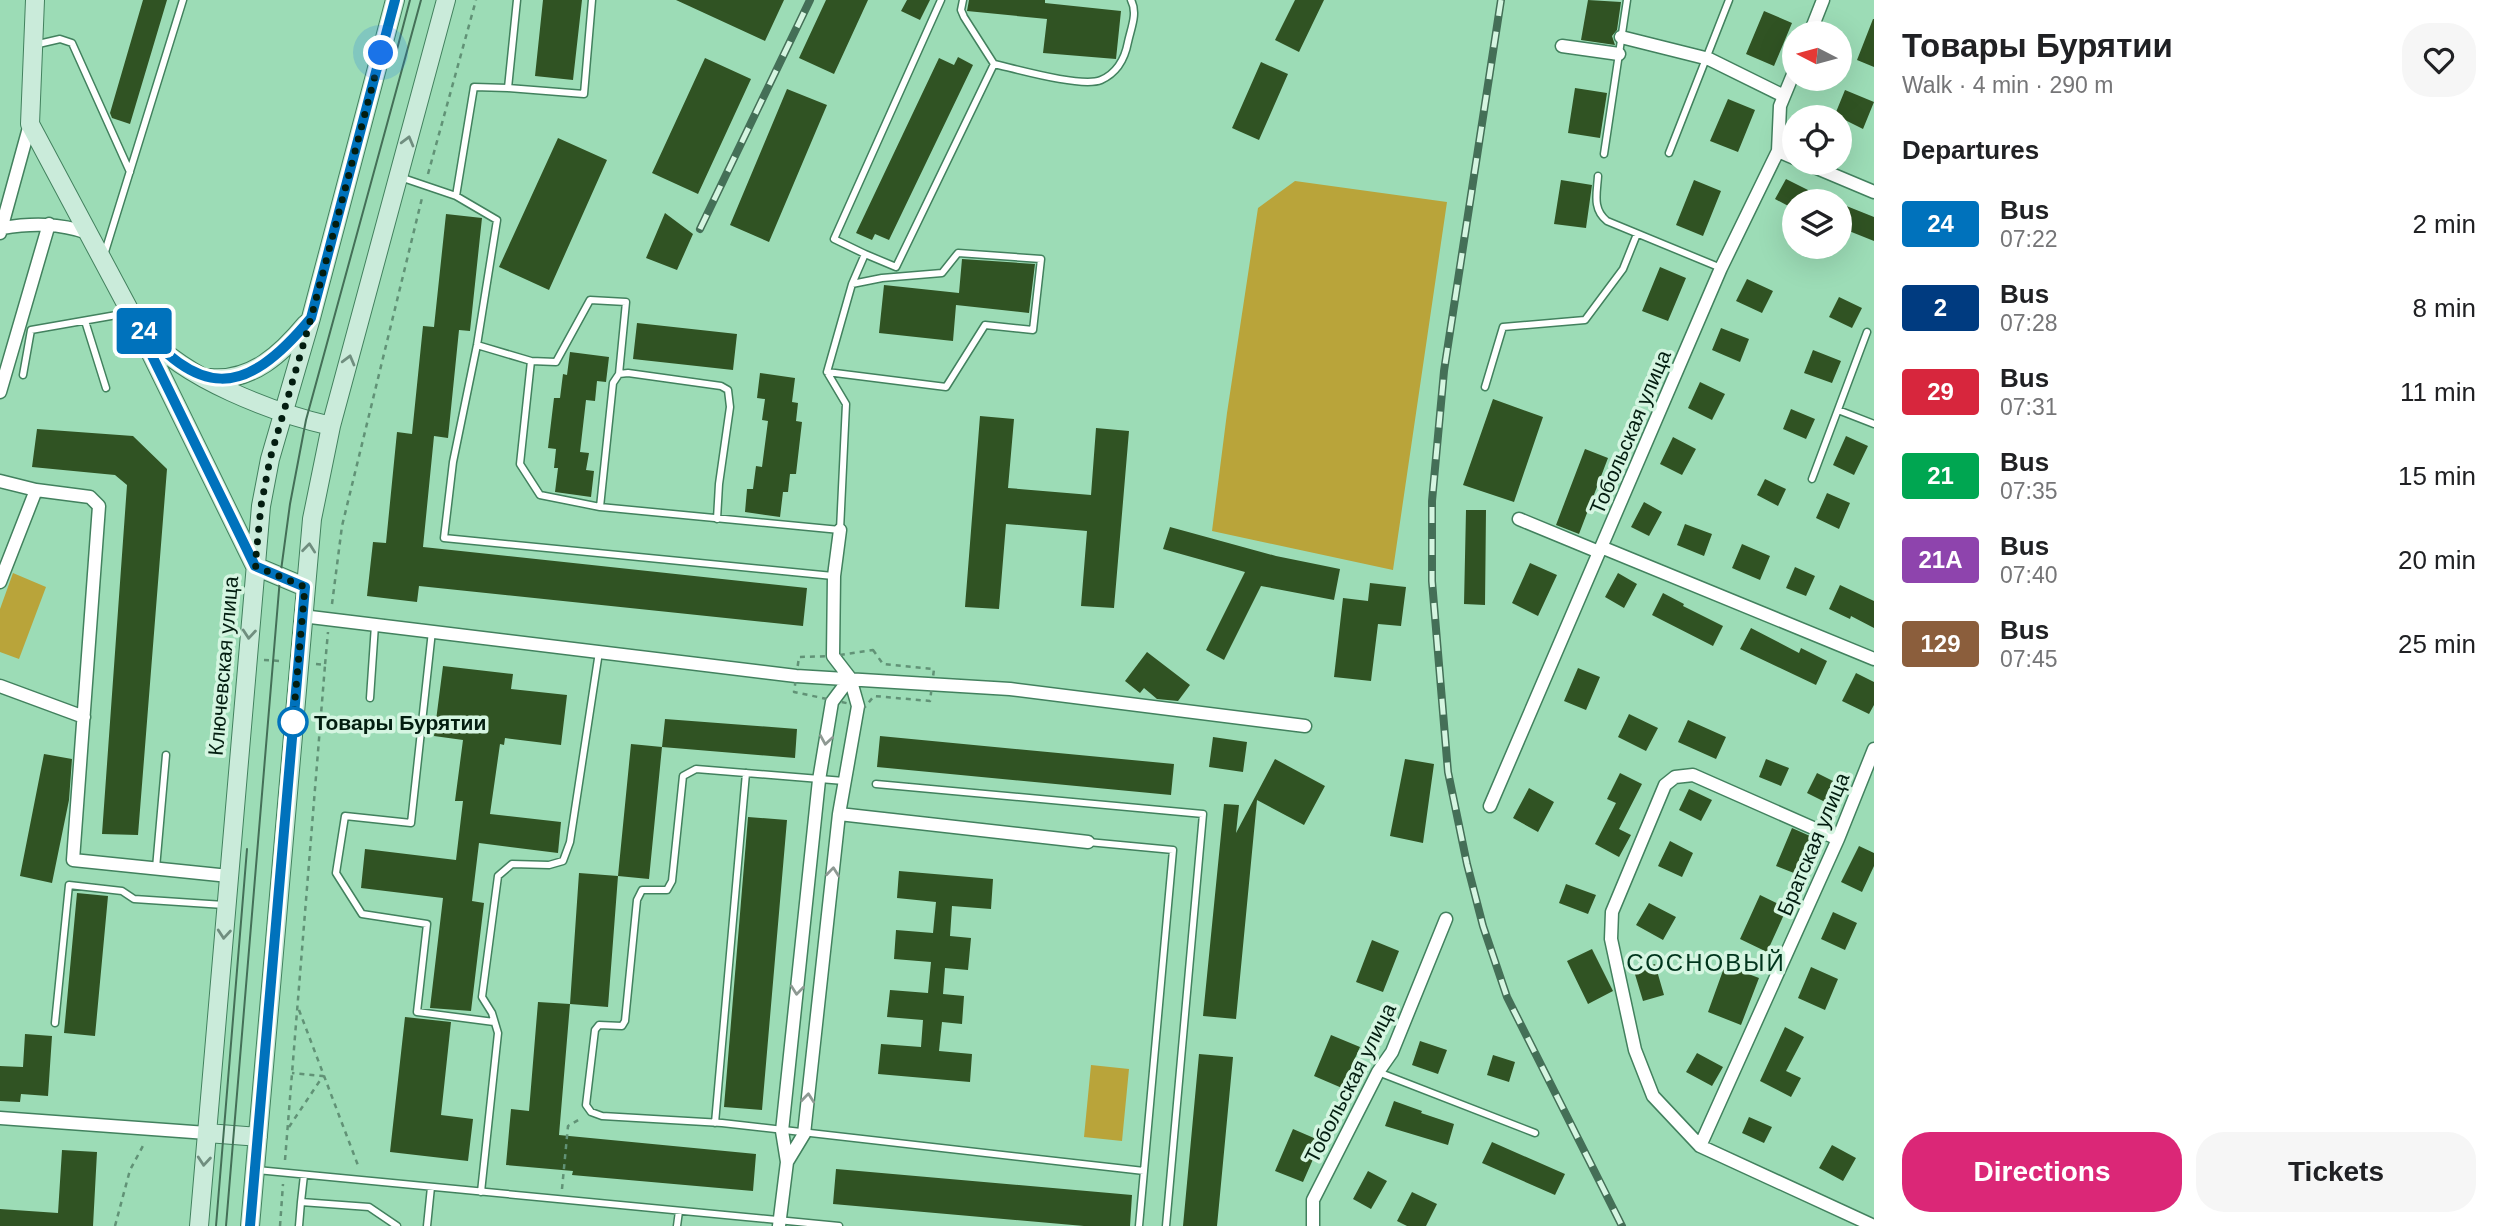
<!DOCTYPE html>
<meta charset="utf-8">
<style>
:root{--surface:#fff;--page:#f6f6f6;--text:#202124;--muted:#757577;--accent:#db2777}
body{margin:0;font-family:Arial,sans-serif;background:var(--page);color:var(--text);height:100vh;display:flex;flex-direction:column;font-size:26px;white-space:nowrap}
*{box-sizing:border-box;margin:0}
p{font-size:23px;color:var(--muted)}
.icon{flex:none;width:38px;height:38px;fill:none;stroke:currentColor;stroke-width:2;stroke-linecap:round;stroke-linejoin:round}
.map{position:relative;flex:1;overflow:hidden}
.side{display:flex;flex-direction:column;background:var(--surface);width:630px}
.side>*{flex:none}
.badge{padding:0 14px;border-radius:5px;font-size:24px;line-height:46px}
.needle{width:46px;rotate:276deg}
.tools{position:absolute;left:1782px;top:21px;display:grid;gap:14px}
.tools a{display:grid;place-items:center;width:70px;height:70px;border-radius:50%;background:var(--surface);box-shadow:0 7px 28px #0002;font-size:35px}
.you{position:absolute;width:35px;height:35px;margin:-18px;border:5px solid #fff;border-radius:50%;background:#1a73e8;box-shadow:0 0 0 10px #1a73e833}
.map>.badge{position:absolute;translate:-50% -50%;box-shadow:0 0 0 4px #fff}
h2{padding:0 28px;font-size:26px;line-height:63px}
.round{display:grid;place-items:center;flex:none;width:74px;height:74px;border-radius:28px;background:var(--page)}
.head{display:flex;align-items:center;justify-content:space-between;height:119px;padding:0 28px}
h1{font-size:33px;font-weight:600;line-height:52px}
.cta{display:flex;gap:14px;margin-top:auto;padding:14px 28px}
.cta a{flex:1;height:80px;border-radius:28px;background:var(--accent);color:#fff;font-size:28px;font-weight:600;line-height:80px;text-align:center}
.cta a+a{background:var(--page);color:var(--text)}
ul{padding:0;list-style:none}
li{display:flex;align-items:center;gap:21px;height:84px;padding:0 28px}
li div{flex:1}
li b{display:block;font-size:26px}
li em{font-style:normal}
li .badge{min-width:77px;font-weight:700;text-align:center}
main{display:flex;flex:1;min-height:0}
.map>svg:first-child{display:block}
.green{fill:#b9a43a}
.building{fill:#305323}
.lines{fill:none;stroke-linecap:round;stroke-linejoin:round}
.lane-casing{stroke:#42815e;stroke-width:9}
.street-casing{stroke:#42815e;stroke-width:15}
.secondary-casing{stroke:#42815e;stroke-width:20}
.path{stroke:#619276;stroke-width:2.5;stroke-dasharray:5 5;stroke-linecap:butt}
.lane{stroke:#fff;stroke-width:6}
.street{stroke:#fff;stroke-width:12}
.secondary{stroke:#caebda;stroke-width:18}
.tram{stroke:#446f57;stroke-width:2}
.rail-casing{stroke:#446f57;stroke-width:8}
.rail{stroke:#d5f5e1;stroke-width:5;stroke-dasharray:16;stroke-linecap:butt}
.oneway{stroke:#708e7f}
.oneway2{stroke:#8e9993}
.line-casing{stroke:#fff;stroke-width:16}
.line{stroke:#0072bc;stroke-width:10}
.walk{stroke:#031d10;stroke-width:7;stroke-dasharray:0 12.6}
.stop-dot{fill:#fff;stroke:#0072bc;stroke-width:3.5}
.labels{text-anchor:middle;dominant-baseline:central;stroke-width:7;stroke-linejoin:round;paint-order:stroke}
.street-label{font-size:21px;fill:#031d10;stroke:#d5f5e1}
.stop-label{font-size:21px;font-weight:bold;fill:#031d10;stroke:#d5f5e1;text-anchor:start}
.quarter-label{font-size:24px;letter-spacing:2px;fill:#00341c;stroke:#d5f5e1}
</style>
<main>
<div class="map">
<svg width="1874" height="1226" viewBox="0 0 1874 1226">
<rect width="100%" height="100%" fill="#9cdcb6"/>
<!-- green -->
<path class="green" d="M1295,181L1447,202L1393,570L1212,531L1227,413L1258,208Z
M13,573L46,587L19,659L0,652V609Z
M1091,1065L1129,1069L1122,1141L1084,1137Z"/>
<!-- building -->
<path class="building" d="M143,0H167L130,124L112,118L110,113Z
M543,0H582L573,80L535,76Z
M676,0H784L765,41Z
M826,0H868L834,74L799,58Z
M907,0H930L920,20L901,11Z
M969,0H1045V3L1121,11L1116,59L1043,53L1047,19L967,11Z
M1295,0H1324L1299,52L1275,40Z
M1588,0L1621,2L1617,30L1612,36L1615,45L1581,40Z
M1764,11L1792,23L1774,66L1746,54Z
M1873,19H1874V67L1857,60Z
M958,57L973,65L889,240L875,234L872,240L856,233L939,58L954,65Z
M705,58L751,79L698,194L652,173Z
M1261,62L1288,74L1259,140L1232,128Z
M1575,88L1607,93L1600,138L1568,133Z
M787,89L827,105L769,242L730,225Z
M1845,90L1874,102L1863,129L1839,117H1834Z
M1728,99L1755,110L1738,152L1710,141Z
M558,138L607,160L549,290L499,267Z
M1786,179L1808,190L1803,201H1794V209L1775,199Z
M1561,180L1592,185L1586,228L1554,224Z
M1694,180L1721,191L1703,236L1676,225Z
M1839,203L1874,217V241L1839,227Z
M665,213L693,234L677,270L646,258Z
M446,214L482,218L470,331L459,330L448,438L434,436L423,547L807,588L803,626L419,586L417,602L367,596L373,542L386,543L397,432L412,434L423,326L434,327Z
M962,259L1035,264L1029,313L956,305L953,341L879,333L884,285L959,293Z
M1660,267L1686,278L1668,321L1642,311Z
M1747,279L1773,291L1762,313L1736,301Z
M1839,297L1862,308L1852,328L1829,317Z
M637,323L737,334L733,370L633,359Z
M1721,328L1749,339L1740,362L1712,350Z
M1813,350L1841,361L1832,383L1804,373Z
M570,352L609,357L606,382L597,381L595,401L586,400L580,452L589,453L586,470L594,471L591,497L555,492L558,468H554L556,449L548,448L554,398H560L563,374L567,375Z
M760,373L795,378L792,402L798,403L796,421L802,422L796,474H790L788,492H783L780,517L745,512L747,489H753L756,466L762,467L768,421L762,420L765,399L757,398Z
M1700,382L1725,394L1712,420L1688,408Z
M1493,399L1543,417L1514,502L1463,485Z
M1791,409L1815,419L1806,439L1783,429Z
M980,416L1014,419L1008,488L1091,495L1096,428L1129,431L1114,608L1081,606L1087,531L1006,524L999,609L965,607Z
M37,429L133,436L167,469L138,835L102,834L127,485L115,475L32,467Z
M1846,436L1868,446L1854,475L1833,465Z
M1673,437L1696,449L1682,475L1660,464Z
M1585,449L1608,458L1579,534L1556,525Z
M1765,479L1786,489L1778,506L1757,495Z
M1827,493L1850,503L1839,529L1816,518Z
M1644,502L1662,512L1649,536L1631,527Z
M1466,510H1486L1485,605L1464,604Z
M1685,524L1712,534L1704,556L1677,545Z
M1170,527L1276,556L1340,569L1334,600L1261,586L1224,660L1206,650L1245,572L1163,549Z
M1742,544L1770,556L1760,580L1732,568Z
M1530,563L1557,575L1538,616L1512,603Z
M1795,567L1815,576L1806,596L1786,588Z
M1618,573L1637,584L1624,608L1605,597Z
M1370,583L1406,587L1401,626L1378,624L1371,681L1334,677L1343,598L1368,601Z
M1840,585L1874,601V628L1851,616L1850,619L1829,609Z
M1663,593L1684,604L1683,606L1723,626L1713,646L1652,615Z
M1751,628L1799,653L1801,648L1827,661L1816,685L1740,649Z
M1147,652L1190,685L1178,701L1157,699L1144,688L1140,693L1125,681Z
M443,666L513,674L511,689L567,695L561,745L505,738L504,745L500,744L490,814L561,822L558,853L479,843L472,901L484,903L471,1011L430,1008L443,898L361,888L365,849L456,860L463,801H455L463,740L434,736Z
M1578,668L1600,677L1586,710L1564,701Z
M1856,673L1874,682V705L1869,714L1842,701Z
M1629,714L1658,728L1646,751L1618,737Z
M665,719L797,729L795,758L662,747Z
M1688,720L1726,737L1716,759L1678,742Z
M880,736L1174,764L1171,795L877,767Z
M1213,737L1247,742L1243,772L1209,767Z
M631,744L662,747L649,879L618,876Z
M44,754L72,759L69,800L52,883L20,876Z
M1275,759L1325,786L1304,825L1257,800L1236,1019L1203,1016L1224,804L1239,805L1236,833Z
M1405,759L1434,764L1423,843L1390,836Z
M1766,759L1789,768L1781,786L1759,777Z
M1620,773L1642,784L1619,829L1631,835L1619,857L1595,844L1616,803L1607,799Z
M1817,773L1845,787L1835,807L1807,793Z
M1529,788L1554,802L1538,832L1513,818Z
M1689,789L1712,800L1701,821L1679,810Z
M748,817L787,820L762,1110L724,1107Z
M1792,828L1819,840L1804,877L1776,866Z
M1670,841L1693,853L1682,877L1658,866Z
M1859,846L1874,853V866L1862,892L1841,882Z
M899,871L993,879L991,909L952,906L950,936L971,938L968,970L945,968L943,994L964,996L962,1024L942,1022L939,1051L972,1054L970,1082L878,1074L881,1044L921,1047L923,1020L887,1017L890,990L928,993L931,962L894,959L896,930L933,933L936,902L897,898Z
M579,873L618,876L608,1007L570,1004Z
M1566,884L1596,895L1588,914L1559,903Z
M77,893L108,896L95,1036L64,1033Z
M1760,895L1787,908L1767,952L1740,939Z
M1649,903L1676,917L1663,940L1636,925Z
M1833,912L1857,923L1845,950L1821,939Z
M1372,940L1399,951L1383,992L1356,982Z
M1592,949L1613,991L1588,1004L1567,961Z
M1655,964L1664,995L1643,1001L1634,971Z
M1725,965L1759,978L1741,1025L1708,1012Z
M1811,967L1838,979L1825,1010L1798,998Z
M538,1002L570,1004L559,1135L756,1154L753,1191L572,1175L573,1171L506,1165L511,1109L529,1111Z
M405,1017L451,1022L441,1115L473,1119L468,1161L390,1152Z
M1785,1027L1804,1037L1786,1071L1801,1078L1791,1097L1760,1081Z
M25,1034L52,1036L48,1096L21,1094L20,1102L0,1101V1066L23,1067Z
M1331,1035L1360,1047L1342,1088L1314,1076Z
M1420,1041L1447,1050L1438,1074L1412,1065Z
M1697,1053L1723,1067L1712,1086L1686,1072Z
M1199,1054L1233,1057L1217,1226H1183Z
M1493,1055L1515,1062L1509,1082L1487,1075Z
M1394,1101L1422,1111L1421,1113L1454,1124L1448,1145L1385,1126Z
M1749,1117L1772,1127L1764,1143L1742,1133Z
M1293,1129L1321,1141L1303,1182L1275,1171Z
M1492,1142L1565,1174L1555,1195L1482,1163Z
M1832,1145L1856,1158L1843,1181L1819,1168Z
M62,1150L97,1152L93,1226H0V1209L58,1213Z
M836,1169L1132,1195L1130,1226H1084L833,1204Z
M1368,1171L1387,1181L1371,1209L1353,1199Z
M1412,1192L1437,1204L1426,1226H1407L1397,1221Z"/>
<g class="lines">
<!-- lane casing -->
<g class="lane-casing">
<path id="lane" d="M517,0L508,88L584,94L592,0
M963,0L961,10L964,17L994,64C1016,69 1082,88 1101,80C1117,73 1125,58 1128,42C1131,28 1138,13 1131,0
M34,45L60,39L72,43L130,172
M1669,153L1729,0
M1604,154L1627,0
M1598,176C1597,193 1592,209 1607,221L1721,268
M400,177L456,196L497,220L477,345L453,462L444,538L833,576
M456,196L474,87L508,88
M865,254L896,267L994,64
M104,255L183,0
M85,321L106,388
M477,345L531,361L520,464L540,495L600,507L840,530L846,404L827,372L852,284L865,254L834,239L941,0
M531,361L556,362L590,300L626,302L619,374
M827,372L946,387L985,325L1033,330L1041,259L958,253L942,273L882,278L852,284
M23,375L31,330L128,313
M1485,387L1503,327L1585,320L1623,269L1637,234
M1838,410L1874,424
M1812,479L1867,332
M600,507L613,383L619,374L628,373L721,386L728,390L730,407L719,484L717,519
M432,631L411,823L345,816L336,873L362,914L427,924L417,1012L494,1022
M370,698L375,625
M844,781L696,769L683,776L672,881L667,890H642L637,900L625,1021L622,1026L599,1025L595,1030L586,1105L591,1112L602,1116L722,1123L1144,1171
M876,784L1203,814L1166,1226
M1088,842L1173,850L1139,1226
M156,868L166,755
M55,1023L69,885L122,891L134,899L224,905
M1378,1072L1535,1133
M715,1123L746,773
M257,1170L839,1226
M304,1175L301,1202L369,1207L397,1226
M481,1192L498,1033L492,1013L482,997L498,876L512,864L549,865L563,861L570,842L599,652
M299,1226L301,1202
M427,1226L431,1187
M677,1226L679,1211"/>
</g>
<!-- street casing -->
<g class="street-casing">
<path id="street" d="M1810,33L1823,0
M1621,37L1709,59L1784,96
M1562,46L1619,54
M1778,151L1794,158
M1805,163L1874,192
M2,228C32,223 59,223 88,233
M0,233L30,124
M0,392L49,224
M0,481L36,490
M1519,519L1599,552
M1601,547L1874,659
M0,582L36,490L90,497L99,506L73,860L229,876
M302,616L796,676L1010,689L1305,726
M0,686L84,717
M1490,806L1721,268L1778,151L1780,106L1794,72
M839,814L1088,842
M1838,839L1693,775L1675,777L1665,785L1612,912L1611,939L1635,1050L1653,1096L1700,1146L1874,1226
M0,1118L207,1133
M1700,1146L1838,839L1874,749
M787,1162L804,1134L839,814L858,706L850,678L833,656L834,576L840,530
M779,1226L787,1162L782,1131L819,780L832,702L850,678
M1313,1226V1200L1378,1072L1392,1052L1446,919"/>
</g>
<!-- secondary casing -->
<g class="secondary-casing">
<path id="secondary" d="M35,0L30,124L133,317L255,566L305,587
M146,334C184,379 274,413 331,426
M210,378C252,382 282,353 306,324
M207,1133L258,1137
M199,1226L261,506L270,459L311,318L395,0
M250,1226L312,519L331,426L446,0"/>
</g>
<!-- path -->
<path class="path" d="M428,174L476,0
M332,604L342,526L422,198
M873,650L883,664L934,669L930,701L874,696L865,707L794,692L799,657L833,656Z
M219,656L233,657
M264,660L281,661
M316,664L325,665L328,632
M299,1010L359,1168
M289,1127L323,1076L292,1073
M285,1160L325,665
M562,1189L568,1126L580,1119
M115,1226L130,1170L144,1144
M280,1226L283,1184"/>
<!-- lane -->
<use href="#lane" class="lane"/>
<!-- street -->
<use href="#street" class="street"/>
<!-- secondary -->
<use href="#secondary" class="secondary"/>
<!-- tram -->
<path class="tram" d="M395,57L410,0
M216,1226L247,849
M226,1226L280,578L290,504L306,420L421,0"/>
<!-- rail casing -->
<g class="rail-casing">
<path id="rail" d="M1501,0L1444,371L1432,501V581L1448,772L1467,864L1483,926L1507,997L1622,1226
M700,229L810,0"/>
</g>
<!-- rail -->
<use href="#rail" class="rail"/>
</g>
<!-- one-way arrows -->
<defs><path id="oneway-chevron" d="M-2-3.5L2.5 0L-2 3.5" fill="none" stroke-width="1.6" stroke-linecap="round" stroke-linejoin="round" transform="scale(1.75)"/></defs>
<g class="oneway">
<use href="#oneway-chevron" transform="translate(408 141) rotate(-75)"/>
<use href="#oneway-chevron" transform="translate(349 360) rotate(-75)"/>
<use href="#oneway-chevron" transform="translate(309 548) rotate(-84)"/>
<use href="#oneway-chevron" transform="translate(249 634) rotate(95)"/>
<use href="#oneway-chevron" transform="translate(224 934) rotate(95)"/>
<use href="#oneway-chevron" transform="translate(204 1161) rotate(95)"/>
</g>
<g class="oneway2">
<use href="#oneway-chevron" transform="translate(826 740) rotate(99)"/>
<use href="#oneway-chevron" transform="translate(833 872) rotate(-84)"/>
<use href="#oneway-chevron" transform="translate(797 990) rotate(96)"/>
<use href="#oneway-chevron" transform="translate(808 1098) rotate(-84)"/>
</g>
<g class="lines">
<!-- line casing -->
<g class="line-casing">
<path id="line" d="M250,1226L305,587L255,566L133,317C199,398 243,400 311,318L395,0"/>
</g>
<!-- line -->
<use href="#line" class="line"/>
<!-- walk -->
<path class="walk" d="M293,722L305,587L255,566L261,506L270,459L311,318L381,53"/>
</g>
<!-- markers -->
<circle class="stop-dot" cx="293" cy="722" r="14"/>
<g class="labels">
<!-- street labels -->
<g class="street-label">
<text transform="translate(1630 432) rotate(-67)">Тобольская улица</text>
<text transform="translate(223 666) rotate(-85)">Ключевская улица</text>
<text transform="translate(1813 844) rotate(-67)">Братская улица</text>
<text transform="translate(1350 1083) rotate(-63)">Тобольская улица</text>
</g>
<!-- stop labels -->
<g class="stop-label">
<text x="314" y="722">Товары Бурятии</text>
</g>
<!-- quarter labels -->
<g class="quarter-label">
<text x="1706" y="962">СОСНОВЫЙ</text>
</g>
</g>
</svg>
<div class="tools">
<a><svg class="needle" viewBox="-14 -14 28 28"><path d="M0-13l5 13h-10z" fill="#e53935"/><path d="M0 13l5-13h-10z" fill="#757577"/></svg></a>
<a><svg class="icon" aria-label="locate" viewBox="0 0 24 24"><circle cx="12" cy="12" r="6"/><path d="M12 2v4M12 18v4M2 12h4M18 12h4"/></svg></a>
<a><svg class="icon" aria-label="layers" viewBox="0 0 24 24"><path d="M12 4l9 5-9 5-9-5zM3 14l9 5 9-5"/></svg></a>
</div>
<div class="you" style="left:381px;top:53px"></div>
<b class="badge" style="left:144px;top:331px;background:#0072bc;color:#fff">24</b>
</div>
<section class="side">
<div class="head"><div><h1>Товары Бурятии</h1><p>Walk · 4 min · 290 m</p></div><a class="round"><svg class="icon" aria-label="heart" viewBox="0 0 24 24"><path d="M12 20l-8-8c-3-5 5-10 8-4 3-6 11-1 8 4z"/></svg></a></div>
<h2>Departures</h2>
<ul>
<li><span class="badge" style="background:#0072bc;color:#fff">24</span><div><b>Bus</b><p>07:22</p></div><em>2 min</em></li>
<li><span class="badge" style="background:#003b80;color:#fff">2</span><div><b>Bus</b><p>07:28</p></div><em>8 min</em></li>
<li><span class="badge" style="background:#d7263d;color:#fff">29</span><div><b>Bus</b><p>07:31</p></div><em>11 min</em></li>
<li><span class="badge" style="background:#00a651;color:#fff">21</span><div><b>Bus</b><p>07:35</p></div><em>15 min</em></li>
<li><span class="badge" style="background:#8e44ad;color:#fff">21А</span><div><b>Bus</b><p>07:40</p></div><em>20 min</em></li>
<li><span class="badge" style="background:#8b5e3c;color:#fff">129</span><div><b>Bus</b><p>07:45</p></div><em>25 min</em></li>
</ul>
<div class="cta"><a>Directions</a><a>Tickets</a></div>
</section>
</main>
